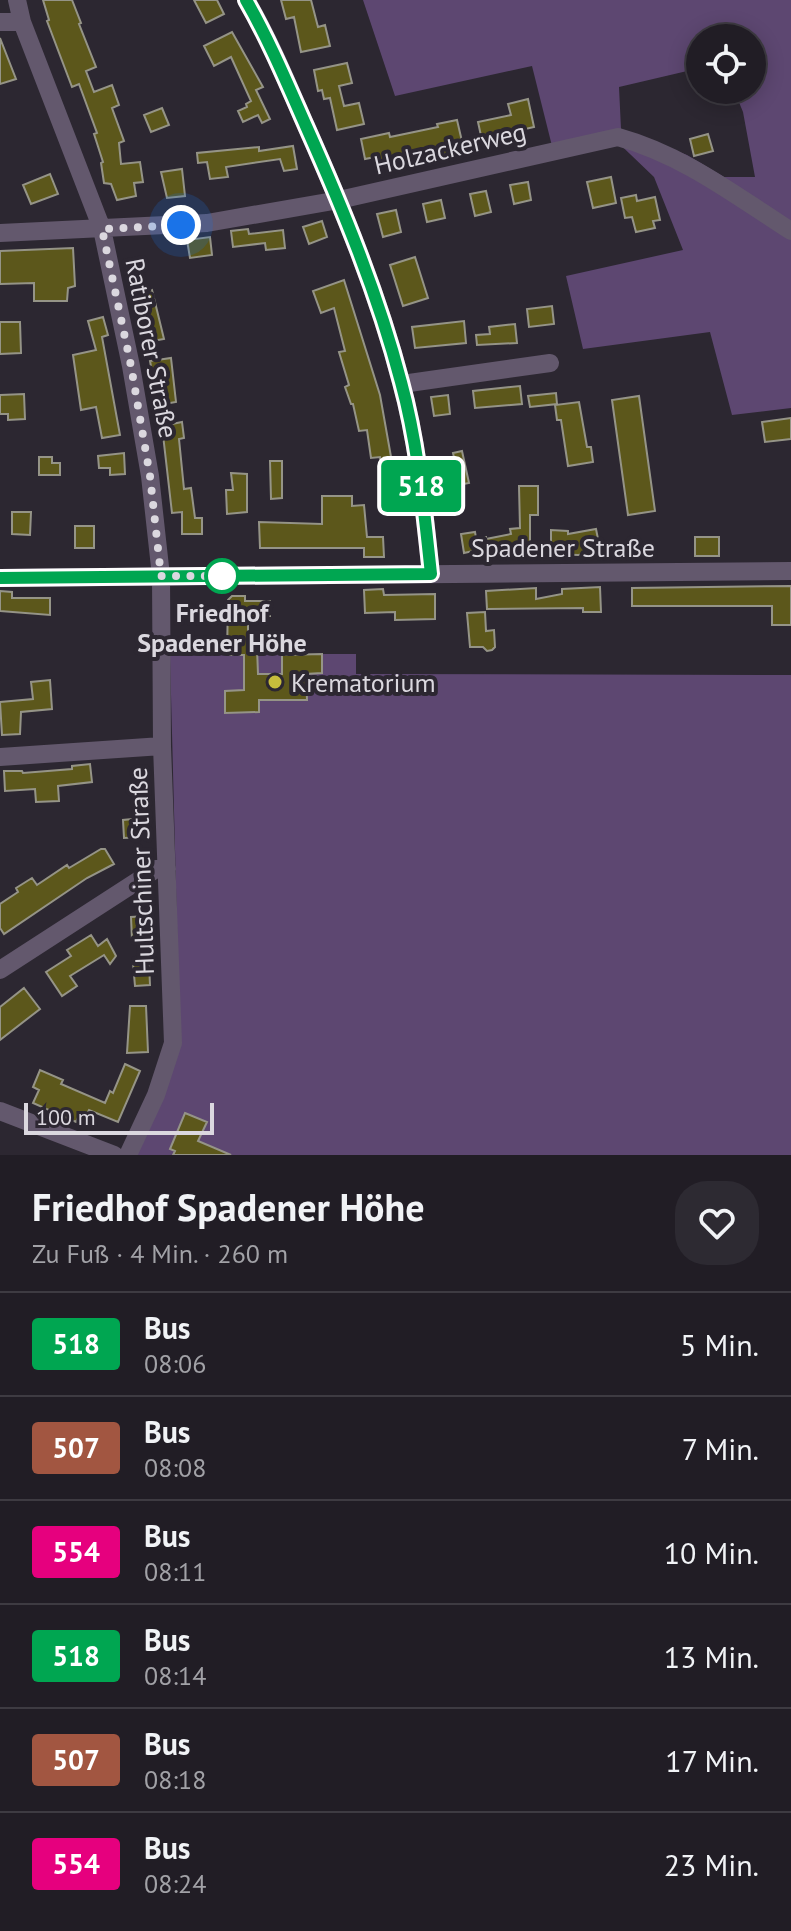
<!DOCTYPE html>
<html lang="de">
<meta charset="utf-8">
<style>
:root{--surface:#211d25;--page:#2d2a32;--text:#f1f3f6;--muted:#a2a2a7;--line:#3e3b42}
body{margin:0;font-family:"PT Sans",sans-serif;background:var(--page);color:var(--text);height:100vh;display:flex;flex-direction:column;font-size:30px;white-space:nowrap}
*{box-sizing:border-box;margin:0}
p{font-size:26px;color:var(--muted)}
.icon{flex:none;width:44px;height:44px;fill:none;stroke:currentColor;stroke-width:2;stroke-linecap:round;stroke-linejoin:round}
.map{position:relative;height:1155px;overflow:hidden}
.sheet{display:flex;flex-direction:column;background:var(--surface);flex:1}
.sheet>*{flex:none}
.badge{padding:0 16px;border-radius:6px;font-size:28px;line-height:52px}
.fabs{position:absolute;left:686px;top:24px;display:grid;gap:16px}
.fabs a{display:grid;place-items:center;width:80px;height:80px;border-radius:50%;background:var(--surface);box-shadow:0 4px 20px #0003,0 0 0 2px var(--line);font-size:40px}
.scale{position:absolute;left:24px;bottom:20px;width:190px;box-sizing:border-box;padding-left:8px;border:4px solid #dbd8df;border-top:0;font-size:22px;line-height:28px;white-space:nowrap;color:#dbd8df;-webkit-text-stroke:6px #2c2731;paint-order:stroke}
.you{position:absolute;width:40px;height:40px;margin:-20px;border:6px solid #fff;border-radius:50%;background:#1a73e8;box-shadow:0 0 0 12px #1a73e833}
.map>.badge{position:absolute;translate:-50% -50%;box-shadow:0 0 0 4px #fff}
.round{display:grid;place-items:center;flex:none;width:84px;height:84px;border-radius:32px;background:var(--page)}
.head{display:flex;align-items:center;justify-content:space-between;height:136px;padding:0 32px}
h1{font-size:38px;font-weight:800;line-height:60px}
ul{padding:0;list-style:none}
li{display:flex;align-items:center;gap:24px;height:104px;padding:0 32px;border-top:2px solid var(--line)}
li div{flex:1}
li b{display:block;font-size:30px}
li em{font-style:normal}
li .badge{min-width:88px;font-weight:700;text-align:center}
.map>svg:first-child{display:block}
.green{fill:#5d4771;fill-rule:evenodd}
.building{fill:#5c571b;stroke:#959487;stroke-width:2}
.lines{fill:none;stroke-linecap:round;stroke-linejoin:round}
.minor{stroke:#63586d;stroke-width:18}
.line-casing{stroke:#fff;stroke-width:18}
.line{stroke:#00a651;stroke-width:12}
.walk{stroke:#dbd8df;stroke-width:8;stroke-dasharray:0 14.4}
.stop-dot{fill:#fff;stroke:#00a651;stroke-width:4}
.poi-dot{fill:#c6bc3c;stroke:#2c2731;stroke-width:3}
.labels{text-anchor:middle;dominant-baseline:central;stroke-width:8;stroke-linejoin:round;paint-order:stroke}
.street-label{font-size:26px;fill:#dbd8df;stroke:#2c2731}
.stop-label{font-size:26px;font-weight:bold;fill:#dbd8df;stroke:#2c2731}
.poi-label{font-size:26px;fill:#dbd8df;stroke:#2c2731;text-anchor:start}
</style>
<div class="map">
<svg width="791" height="1155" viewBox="0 0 791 1155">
<rect width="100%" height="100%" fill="#2c2731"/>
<!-- green -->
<path class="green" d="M363,0H791V408L732,415L710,332L583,349L566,276L683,250L654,177L607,132L552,146L532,66L395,96ZM700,38H752V90H734L743,112L755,177H724L687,155L621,129L619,87L700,68Z
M244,648H257L258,654H356V674L791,675V1155H135L180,1042L170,656L243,655Z"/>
<!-- building -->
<path class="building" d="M43,0H72L81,23L79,24L96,67L86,71L94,92L112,85L119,105L112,108L124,141L119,143L121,164L140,162L143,182L134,183L136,196L117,200L111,184L104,183L101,163L103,162L94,134L97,133L79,84L72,87L47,21L49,20Z
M194,0H217L224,14L206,23Z
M281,0H311L318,27L325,25L330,46L301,52L294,17L286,19Z
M232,32L263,87L256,90L270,119L262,123L258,115L243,122L238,111L247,107L246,104L251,101L231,57L214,66L204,46Z
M0,38L16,79L0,84Z
M347,63L352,83L339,86L344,106L359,103L364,124L337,130L330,98L324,99L322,90L318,91L314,70Z
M528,99L534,127L499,135L500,141L483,145L478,122L511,115L508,104Z
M162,108L169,125L151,132L144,115Z
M457,120L464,150L377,169L375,157L365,159L361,139L389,133L390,137L438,127L437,124Z
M708,134L713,151L694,156L690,139Z
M293,146L297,169L284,171L280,159L226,167L228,177L210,179L207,162L198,163L197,153L259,147V151Z
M182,169L185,196L167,198L161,172Z
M50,174L58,194L31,204L23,185Z
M611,177L616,203L593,208L587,182Z
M528,182L531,200L514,204L510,185Z
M486,191L491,212L475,216L470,194Z
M636,195L637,201L655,197L660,220L653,221L655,228L636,232L632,217L625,218L621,198Z
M441,200L445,218L427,222L423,204Z
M396,210L401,232L383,237L377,214Z
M322,221L327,237L309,244L303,227Z
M248,229L249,234L283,230L285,248L266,250L265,243L233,247L231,231Z
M210,237L212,255L190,258L187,240Z
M73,248L75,286L68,288L67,301H34V283L0,284V251Z
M415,257L428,298L403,306L390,265Z
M344,280L380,395L398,496L405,495L407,512L391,513L390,497L395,496L384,497L380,457L371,458L367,430L359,431L353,404H351L345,387L349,385L339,352L345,351L334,308L321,313L313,291Z
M152,290L164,339L146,342L136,295Z
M552,306L554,324L529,327L527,309Z
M103,317L108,335L102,337L120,435L102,438L96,407L81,410L73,355L96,350L88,321Z
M464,321L466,343L415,348L412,327Z
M0,322H20L21,353L0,354Z
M515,324L517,343L477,345L476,335L490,334L489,327Z
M171,358L176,402L158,405L150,361Z
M520,386L522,404L475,408L473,391Z
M556,393L557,404L530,407L528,396Z
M24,394L25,419L8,420V414H0V395Z
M448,395L450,414L434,416L431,397Z
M639,396L655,511L628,515L612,400Z
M579,402L587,447H591L593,462L568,466L561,420H557L555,405Z
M791,418V439L765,442L762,422Z
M182,422L184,438L179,439L184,489L191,488L195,518H202V534H182V512L172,513L162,426Z
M462,451L469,483L447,487L444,469L456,466L453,453Z
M124,453L125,474L110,475V468H99L98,456Z
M39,457H52V463H60V475H39Z
M270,461H282V498L271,499Z
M231,473L247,474V512L227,514L226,490H233Z
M519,486H538V515H530V555H474L473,551L464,553L461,534L475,532L476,538L486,537V539L511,534L510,529L520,528Z
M322,496H352V506L364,505L367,537H383L384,557H364V548H260L259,522L322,524Z
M12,512H31L30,535L12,534Z
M75,526H94V548H75Z
M596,529L599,544L590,546L592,553L578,555L551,554V530L568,531V534Z
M695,537H719V556H695Z
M791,586V625H772V606H632V588Z
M600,587L601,612H583V608L487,609L486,591L536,588V599L562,594V589Z
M383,589L384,595L435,594V619L395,620V612L365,613L364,590Z
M0,591L12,592V598H50V615L0,611Z
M232,596H245V601H270V616H257V621H248V648H257L258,674H282V655L322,654V673L306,674L307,700H259V712L225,713V691L244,690V655H227L228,600Z
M485,612L486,631L494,630L495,647L492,650L487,651L483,647H470L467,613Z
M50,680L52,709L21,712L20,734L2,735L0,702L33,699L31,682Z
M90,764L92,782L58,786L59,801L36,802L35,789L5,791L4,771H22L23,773L72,769V766Z
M142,818L144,837L124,838L123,820Z
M101,849H105L114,864L87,878L4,934L0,928V904L18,892L16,888L32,878L37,885L67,865L69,868Z
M147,916L148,939L132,940L131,917Z
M91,935L98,946L107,939L116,956L110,964L104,955L70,976L77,986L62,996L46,972L71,956L67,950Z
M133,963H149L150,985L135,986Z
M24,988L40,1009L0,1040V1007Z
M130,1006H146L148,1052L127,1053Z
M125,1064L140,1071L118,1122L89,1110L86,1116L80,1113L76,1122L33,1103L39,1090L33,1087L40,1070L63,1080L61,1084L105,1103L110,1091L113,1093Z
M185,1113L207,1122L198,1141L231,1155H173L175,1151L170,1149Z"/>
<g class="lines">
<!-- minor -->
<path class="minor" d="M17,0L22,22L102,229L131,366L150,476L161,576L162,746L173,1043L156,1095L128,1155
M246,0C270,40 287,83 306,126C343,209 378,294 401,382C418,444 424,510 431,574
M0,22H22
M0,233L207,223L339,200L618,137C683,155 735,195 791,231
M402,384L550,363
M0,578L791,571
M0,757L162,746
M0,970L156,869H167
M0,1111L114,1155"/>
</g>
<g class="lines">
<!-- line casing -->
<g class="line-casing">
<path id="line" d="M0,578L431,574C424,510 418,444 401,382C378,294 343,209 306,126C287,83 269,40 246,0"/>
</g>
<!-- line -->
<use href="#line" class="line"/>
<!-- walk -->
<path class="walk" d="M181,225L102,229L131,366L150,476L161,576H222"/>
</g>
<!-- markers -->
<circle class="stop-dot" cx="222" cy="576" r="16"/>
<circle class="poi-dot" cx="275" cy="682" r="8"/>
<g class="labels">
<!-- street labels -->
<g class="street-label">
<text transform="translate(450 148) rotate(-13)">Holzackerweg</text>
<text transform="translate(152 348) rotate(79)">Ratiborer Straße</text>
<text x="563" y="547">Spadener Straße</text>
<text transform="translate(141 871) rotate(-92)">Hultschiner Straße</text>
</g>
<!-- stop labels -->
<g class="stop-label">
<text x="222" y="612">Friedhof<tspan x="222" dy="30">Spadener Höhe</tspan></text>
</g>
<!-- poi labels -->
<g class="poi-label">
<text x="291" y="682">Krematorium</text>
</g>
</g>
</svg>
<div class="fabs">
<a><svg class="icon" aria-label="locate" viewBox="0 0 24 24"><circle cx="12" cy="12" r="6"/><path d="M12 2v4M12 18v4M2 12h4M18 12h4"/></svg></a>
</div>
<div class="scale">100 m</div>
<div class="you" style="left:181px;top:225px"></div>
<b class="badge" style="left:421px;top:486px;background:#00a651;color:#fff">518</b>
</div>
<section class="sheet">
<div class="head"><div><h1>Friedhof Spadener Höhe</h1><p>Zu Fuß · 4 Min. · 260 m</p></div><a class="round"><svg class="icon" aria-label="heart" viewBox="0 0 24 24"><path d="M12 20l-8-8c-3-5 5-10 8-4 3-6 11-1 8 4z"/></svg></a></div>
<ul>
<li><span class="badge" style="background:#00a651;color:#fff">518</span><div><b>Bus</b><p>08:06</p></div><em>5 Min.</em></li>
<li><span class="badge" style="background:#a25641;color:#fff">507</span><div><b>Bus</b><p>08:08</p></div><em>7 Min.</em></li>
<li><span class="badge" style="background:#e6007e;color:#fff">554</span><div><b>Bus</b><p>08:11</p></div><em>10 Min.</em></li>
<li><span class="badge" style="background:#00a651;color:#fff">518</span><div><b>Bus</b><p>08:14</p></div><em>13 Min.</em></li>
<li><span class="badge" style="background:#a25641;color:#fff">507</span><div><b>Bus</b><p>08:18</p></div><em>17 Min.</em></li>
<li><span class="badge" style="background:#e6007e;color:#fff">554</span><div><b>Bus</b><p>08:24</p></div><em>23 Min.</em></li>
</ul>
</section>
